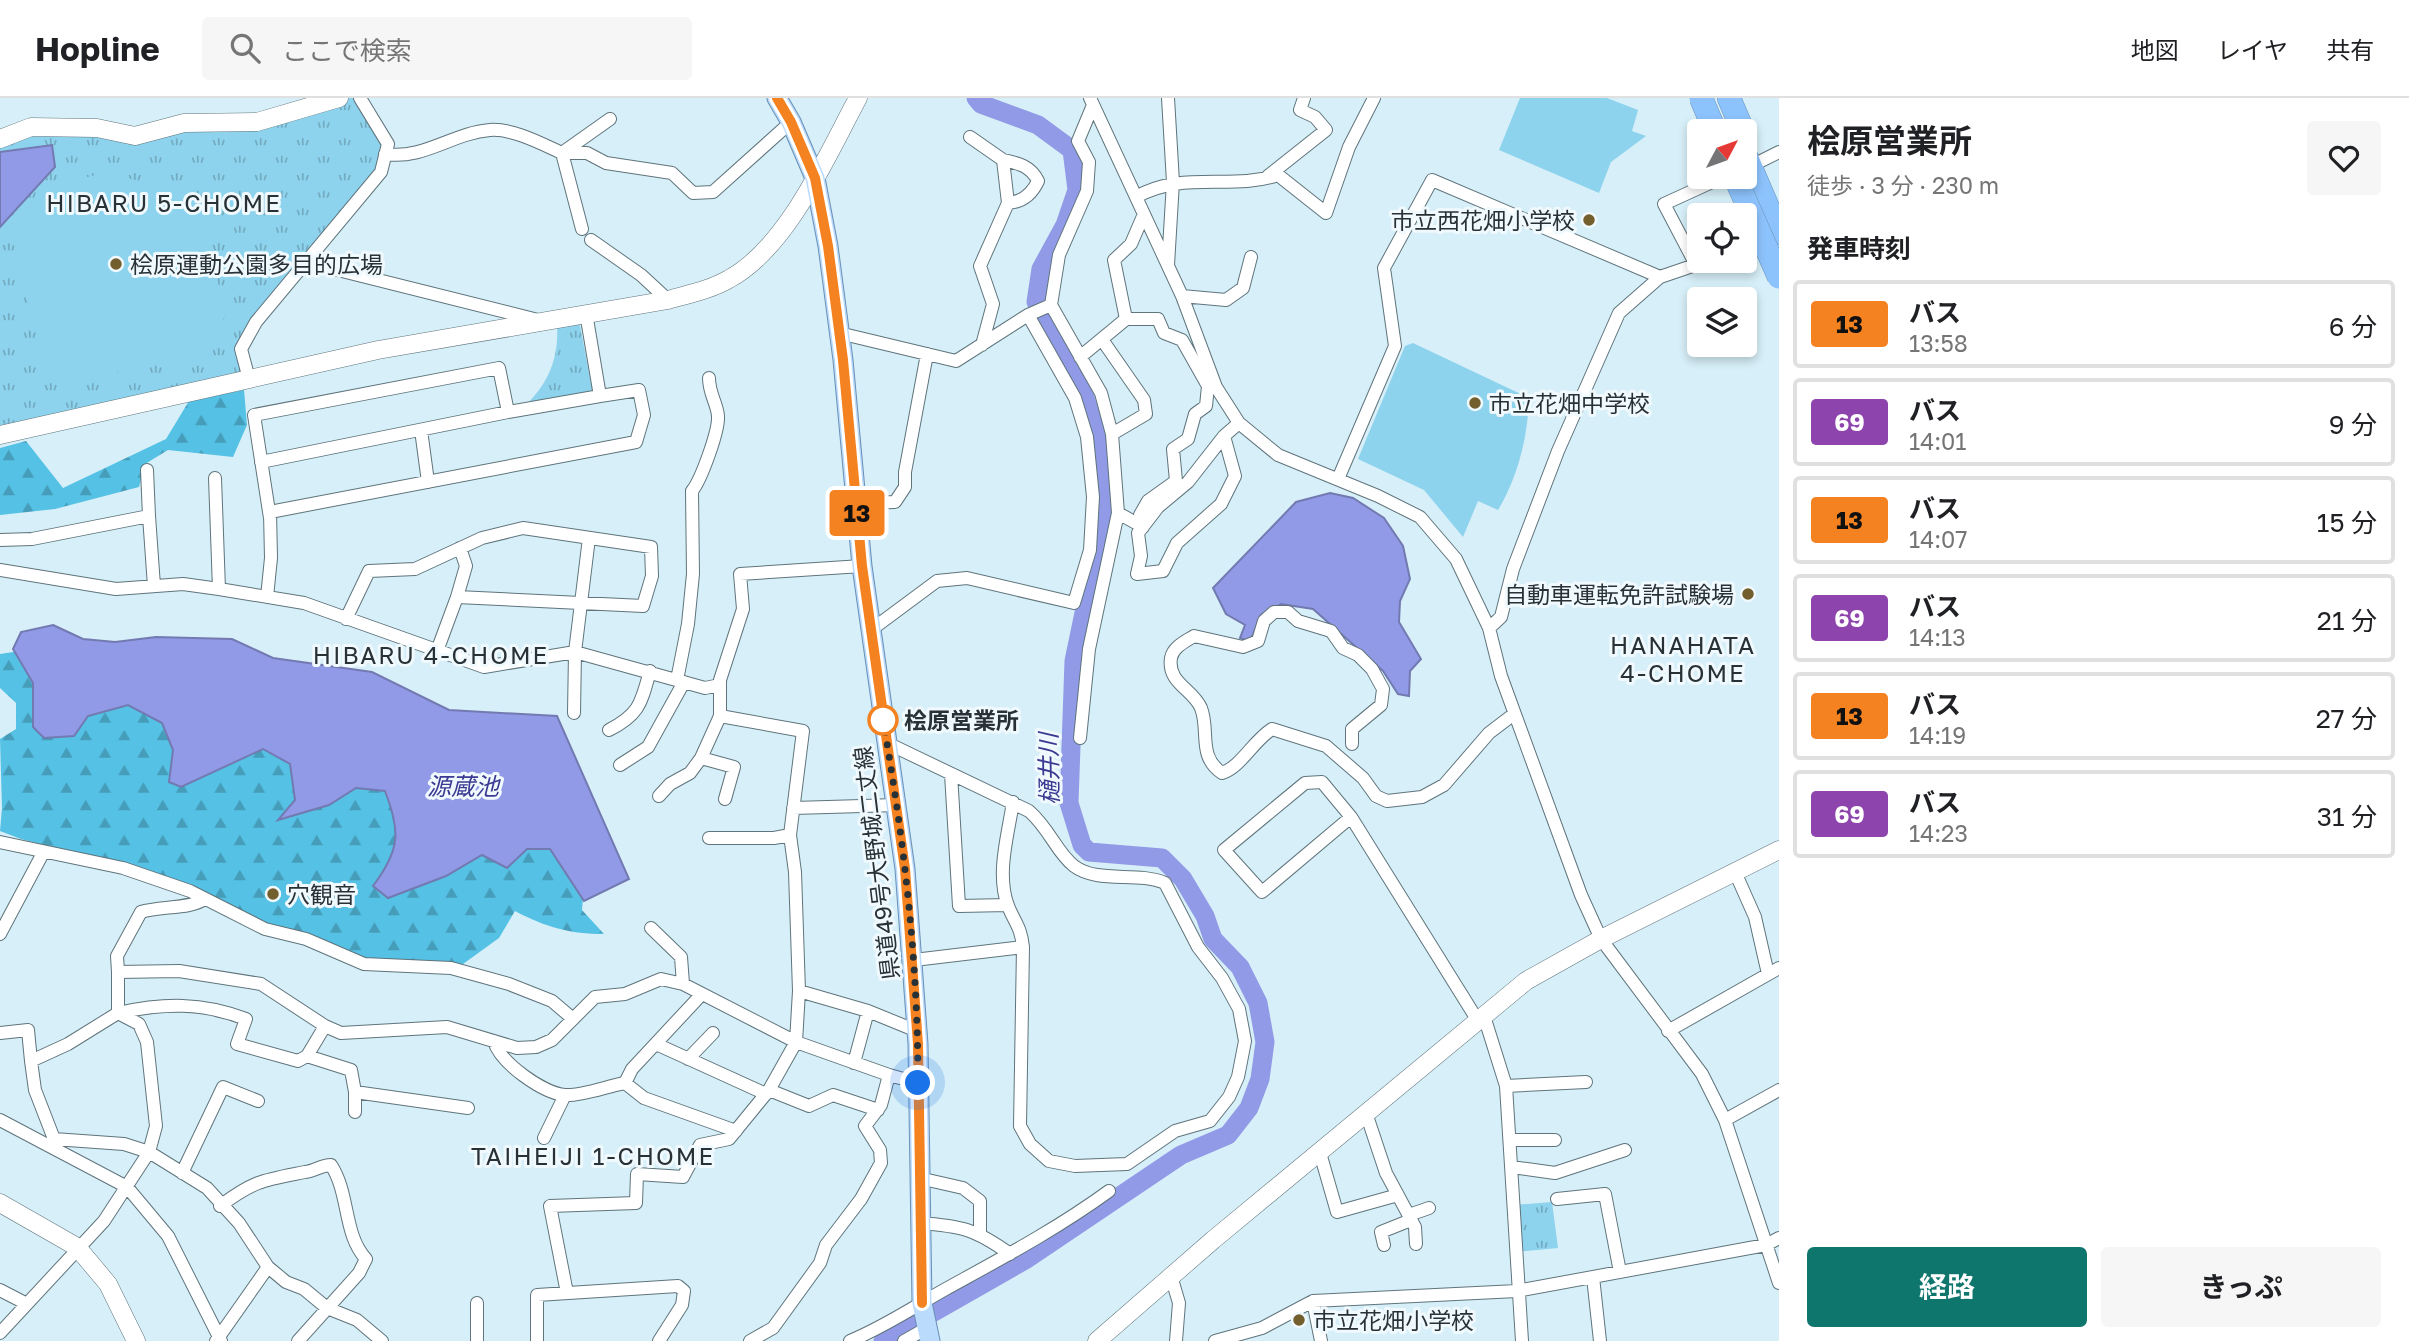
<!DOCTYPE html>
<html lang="ja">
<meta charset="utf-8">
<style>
:root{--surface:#fff;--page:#f6f6f6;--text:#202124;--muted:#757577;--line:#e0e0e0;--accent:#0f766e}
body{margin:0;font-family:"Golos Text","Noto Sans JP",sans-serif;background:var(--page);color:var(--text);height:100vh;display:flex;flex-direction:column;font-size:26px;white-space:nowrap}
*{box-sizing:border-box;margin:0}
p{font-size:23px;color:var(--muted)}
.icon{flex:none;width:38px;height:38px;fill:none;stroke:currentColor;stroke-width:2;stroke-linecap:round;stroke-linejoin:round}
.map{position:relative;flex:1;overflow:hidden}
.side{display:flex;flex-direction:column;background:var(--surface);width:630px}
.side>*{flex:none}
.badge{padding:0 14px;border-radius:5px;font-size:24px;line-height:46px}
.needle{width:46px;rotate:49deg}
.controls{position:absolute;left:1687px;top:21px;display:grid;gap:14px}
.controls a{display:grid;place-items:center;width:70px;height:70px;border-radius:7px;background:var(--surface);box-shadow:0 4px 10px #0003;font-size:35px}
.you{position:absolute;width:35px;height:35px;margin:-18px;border:5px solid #fff;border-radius:50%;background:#1a73e8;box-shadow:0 0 0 10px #1a73e833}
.map>.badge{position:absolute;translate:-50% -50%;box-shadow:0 0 0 4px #fff}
h2{padding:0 28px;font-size:26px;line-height:63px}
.round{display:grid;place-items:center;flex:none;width:74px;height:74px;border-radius:7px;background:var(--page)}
.headline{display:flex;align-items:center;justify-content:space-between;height:119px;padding:0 28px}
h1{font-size:33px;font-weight:700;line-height:52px}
.button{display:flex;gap:14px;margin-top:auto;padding:14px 28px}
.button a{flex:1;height:80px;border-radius:7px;background:var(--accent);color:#fff;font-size:28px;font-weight:700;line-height:80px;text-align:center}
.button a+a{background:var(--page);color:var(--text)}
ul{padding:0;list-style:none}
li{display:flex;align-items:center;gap:21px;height:88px;margin:0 14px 10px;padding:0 14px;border:4px solid var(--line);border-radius:7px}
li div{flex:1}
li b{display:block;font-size:26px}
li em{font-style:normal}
li .badge{min-width:77px;font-weight:700;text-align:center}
header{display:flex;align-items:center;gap:42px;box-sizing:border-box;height:98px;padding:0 35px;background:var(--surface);border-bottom:2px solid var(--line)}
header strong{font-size:33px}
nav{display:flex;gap:38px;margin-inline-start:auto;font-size:24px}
.search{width:490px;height:63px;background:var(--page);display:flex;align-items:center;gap:18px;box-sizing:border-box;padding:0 24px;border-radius:7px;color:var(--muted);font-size:26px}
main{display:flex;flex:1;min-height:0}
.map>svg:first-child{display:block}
.forest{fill:url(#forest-firs)}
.park{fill:url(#park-tufts)}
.pitch{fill:#8dd3ed}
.water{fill:#919ae6;stroke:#727ab1;stroke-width:2}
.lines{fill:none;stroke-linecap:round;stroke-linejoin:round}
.river{stroke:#919ae6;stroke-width:19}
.street-casing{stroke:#5f747c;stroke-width:14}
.secondary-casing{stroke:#5f747c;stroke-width:19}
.primary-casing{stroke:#6a90b6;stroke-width:21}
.highway-casing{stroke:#6a90b6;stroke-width:24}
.street{stroke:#fff;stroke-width:12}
.secondary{stroke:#fff;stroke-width:18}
.primary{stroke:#bbdbfd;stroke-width:19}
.highway{stroke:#8dc3fc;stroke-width:23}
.highway-bridge-casing{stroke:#6a90b6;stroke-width:24;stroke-linecap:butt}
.highway-bridge{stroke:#8dc3fc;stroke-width:23}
.line-casing{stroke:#fff;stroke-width:16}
.line{stroke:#f58220;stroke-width:10}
.walk{stroke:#283135;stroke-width:7;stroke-dasharray:0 12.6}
.poi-dot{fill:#735e2d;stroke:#f0f9fd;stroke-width:2.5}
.stop-dot{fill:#fff;stroke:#f58220;stroke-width:3.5}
.labels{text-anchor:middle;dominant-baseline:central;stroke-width:6;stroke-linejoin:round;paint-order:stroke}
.poi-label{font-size:23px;fill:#283135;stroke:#f0f9fd;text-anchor:start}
.stop-label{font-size:23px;font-weight:bold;fill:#283135;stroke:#f0f9fd;text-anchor:start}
.street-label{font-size:23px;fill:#283135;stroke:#f0f9fd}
.neighbourhood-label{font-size:24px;letter-spacing:2px;fill:#283135;stroke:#f0f9fd}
.water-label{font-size:24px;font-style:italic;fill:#3a3a92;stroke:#f0f9fd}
</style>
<header>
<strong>Hopline</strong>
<div class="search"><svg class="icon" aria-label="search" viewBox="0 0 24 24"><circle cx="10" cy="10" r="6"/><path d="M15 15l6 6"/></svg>ここで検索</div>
<nav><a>地図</a><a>レイヤ</a><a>共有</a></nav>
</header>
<main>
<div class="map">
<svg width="1779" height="1243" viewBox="0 0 1779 1243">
<defs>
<pattern id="forest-firs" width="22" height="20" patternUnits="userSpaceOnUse" patternTransform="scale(1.75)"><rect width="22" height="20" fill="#54c1e5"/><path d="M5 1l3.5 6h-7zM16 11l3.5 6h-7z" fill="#469dba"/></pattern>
<pattern id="park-tufts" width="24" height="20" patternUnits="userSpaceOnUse" patternTransform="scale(1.75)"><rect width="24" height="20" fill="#8dd3ed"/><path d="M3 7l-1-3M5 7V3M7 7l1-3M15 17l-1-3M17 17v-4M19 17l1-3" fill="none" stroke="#73acc1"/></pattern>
</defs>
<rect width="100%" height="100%" fill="#d7eff8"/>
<!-- forest -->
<path class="forest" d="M244,292L247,327L233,359L168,352L145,366L139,389L55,411L0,417V350L26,343L63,390L166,341L189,303Z
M20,553L94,610L135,601L260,642L357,680L393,688L465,758L525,745H558L584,788L582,812L604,836C570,836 545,829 515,813L499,840L463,866L366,863L307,837L242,817L124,767L21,741L0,733L2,710L0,641L16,631V605L0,590V556Z"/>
<!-- park -->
<path class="park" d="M339,0H360L388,46L381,74L241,251L249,281L0,344V41L31,29L135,38L257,24Z
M579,222L593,296L527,306C550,283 559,258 557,226Z
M1552,1104L1558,1150L1516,1154L1513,1107Z"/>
<!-- pitch -->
<path class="pitch" d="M1520,0H1607L1638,12L1632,33L1646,38L1611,64L1599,95L1499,52Z
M97,77L119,78L167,90L202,123L226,215L212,246L200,254L87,282L64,275L43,258L14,148C18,108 61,83 97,77Z
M1413,245L1529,300C1528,338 1518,379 1498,412L1478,403L1463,439L1424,392L1358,361L1405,248Z"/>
<!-- water -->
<path class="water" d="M52,47L55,69L0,129V54Z
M1330,395L1353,400L1384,420L1403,448L1410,481L1400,503L1399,524L1421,561L1410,573L1409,598L1398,596L1383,573L1313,511L1281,506L1261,517L1250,544L1240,540L1245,527L1226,516L1213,490L1296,404Z
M53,527L83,541L115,544L156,539L232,541L273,560L372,574L449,612L557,618L629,781L584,803L550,751H527L507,770L482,757L446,778L388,800L373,788C400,752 401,734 385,693L356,690L329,707L278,722L295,702L290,666L263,651L181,689L169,684L173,652L162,625L128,607L88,618L74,638L44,640L33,629V585L13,551L21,534Z"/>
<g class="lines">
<!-- river -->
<path class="river" d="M883,1243L1025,1162L1181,1057L1228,1037L1249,1010L1260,981L1265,944L1258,905L1240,869L1213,841L1205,818L1183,781L1162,760L1089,754L1082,747L1069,705L1074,563L1104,419L1099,344L1077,274L1036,204L1041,171L1065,127L1077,92L1072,52L1038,27L981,6L976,0"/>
<!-- street casing -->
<g class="street-casing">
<path id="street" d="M1090,0L1182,198L1216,289L1239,325L1278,357L1378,398L1420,419L1456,461L1489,530L1501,578L1581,797L1601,841L1702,976L1725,1022L1779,1185
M970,39L1003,62L1008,105L980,168L993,206L982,247
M385,56C424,62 452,35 490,32C512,30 542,46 562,55L610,21
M1003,62C1018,65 1031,68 1038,83C1032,96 1023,104 1008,105
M1757,65L1779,54
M1268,78L1326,32L1315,19L1300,12L1304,0
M1136,99C1183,72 1231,93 1278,77L1326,115L1349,49L1374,0
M582,131L562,55H587L606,65L672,75L693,95L713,94L791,24
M591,142L641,177L668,202
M1745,149L1764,141
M306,164L538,222
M1168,167L1173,84L1168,0
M1696,167L1664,106L1723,79
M1182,198L1226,202L1243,190L1251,159
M1126,221H1158L1164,235L1182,242L1208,288L1206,308L1195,316L1188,341L1173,351L1176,383L1148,403L1140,417
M839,235L956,263L1028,217L1051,207
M1103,243L1144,302L1146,316L1112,336
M1080,259L1126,221L1114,162L1131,146L1144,116
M249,281L241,251L256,224L381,74L388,46L360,0
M421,332L428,384
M1224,338L1188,384L1158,409L1138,435L1141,458L1137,476L1163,473L1177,445L1221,406L1235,378L1224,338L1239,325
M261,364L508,314
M147,372L149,418
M215,380L219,491
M1338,381L1395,248L1384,170L1432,82L1660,179
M856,405L895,404L905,389V374L927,256
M1118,415L1143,429
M270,420L254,317L499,270L508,314L600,298
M0,442L32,441L149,418L154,488
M0,472L116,491L183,486L219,491L304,505L484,569L575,554L705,590L720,587
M267,499L271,460L270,414L636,344L644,317L639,292L600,298L586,215
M457,499L466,468L460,450
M346,521L369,473L415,471L482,440L523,430L651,449L652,478L643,508L457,499L437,553
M1489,530L1501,519L1513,471L1558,353L1619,215L1660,179L1707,163
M871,532L937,483L967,480L1074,505L1090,452L1093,399L1087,339L1075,300L1028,217
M677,582L688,526L693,476L692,393C701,382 719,333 718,318C717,305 709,296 709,280
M574,615L575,554L589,440
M609,632C640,616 641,605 650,573
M1080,640L1089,551L1118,415L1112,336L1101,295L1051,207L1059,157L1087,93L1089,64L1078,43L1093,7
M887,645L1029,713C1049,730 1057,755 1074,768C1098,786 1137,773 1165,785L1198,849L1222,880L1239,911L1245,943L1238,979L1229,999L1210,1023L1175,1033L1127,1066L1075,1068L1049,1063L1030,1046L1020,1028L1023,849L914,862
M1352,646V631L1381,607L1383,591L1372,571L1358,557L1343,550L1331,533L1298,523L1288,514H1274L1264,523L1258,543L1243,549L1194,538C1186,543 1173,549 1171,560C1167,585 1193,591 1201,610C1210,633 1197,658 1222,675C1241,669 1253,643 1272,631L1326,648L1363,680L1376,698L1387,703L1422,699L1444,687L1489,635L1514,616
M701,660L734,669L725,701
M620,667L648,649L684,584
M951,676L959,808L1008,807
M659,698L670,686L690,675L701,660L720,618V582L743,511L740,476L862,468
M1013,704C1008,737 996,776 1008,808C1015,825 1021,829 1023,849
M793,710L897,707
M1351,719L1262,794L1224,752L1305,685L1322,684L1351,719L1478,923
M709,740H774L790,737
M0,744L123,770L190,793L265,831L306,841L364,866L451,870L509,886L552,903L572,920
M1735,774L1755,819L1768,876
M651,830L681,859L683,886
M0,836L43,755
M118,874L117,858L141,814C159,808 192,811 204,801
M799,893L868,913L917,933
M118,915C163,905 202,904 246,921L237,946L298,963L307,958
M1484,918L1506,988L1522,1243
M325,928L307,958L351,972L355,994L468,1010
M1668,933L1779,870
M0,935L28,932L31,963L68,946L118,915V874L179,873L261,886L325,928L341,935L447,929L517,950L536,949L552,942L595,899L625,896L661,881L683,886L796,944L889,977
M494,943C500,965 543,995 565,997C583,998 607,988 625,985L632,971L701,897
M656,946L766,996
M688,961L713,935
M31,963L35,992L54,1041L124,1046L149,1054L207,1090L239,1125L268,1169L286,1184L304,1191L327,1210L357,1222L382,1243
M854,965L868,913
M625,985L644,1000L736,1033
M1506,988L1586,984
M769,992L809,1008L833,997L878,1012
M355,1014V994
M1366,1015L1386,1075L1415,1129L1416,1146
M0,1022L127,1089L168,1138L221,1243
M1725,1022L1779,992
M544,1040L565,997
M1510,1042H1555
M1320,1055L1337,1114L1398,1097
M1512,1069L1555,1075L1625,1052
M182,1075L223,989L258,1003
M919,1080L963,1090L980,1103V1134
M1557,1101L1605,1096L1620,1174
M220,1108C255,1082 264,1082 305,1074C315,1073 321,1067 331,1067C350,1096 343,1136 366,1161L359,1175L298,1243
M1409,1117L1429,1110
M919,1125C962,1128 975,1131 1010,1156
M1384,1147L1381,1134L1411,1122
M1171,1178L1179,1205L1176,1243
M1593,1179L1600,1243
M0,1192L27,1206
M567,1195L550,1108L636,1105L637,1076L683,1079L700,1047L729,1041L769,992L796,944L799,893L795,774L790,737L803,633L720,618
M1313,1203L1321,1243
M477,1205V1243
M0,1235L104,1123L149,1054L156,1028L147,944L139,926L118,915
M216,1243L268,1169
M537,1243V1197L678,1188L684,1193L682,1207L659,1243
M750,1243L773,1230L820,1165L826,1147L861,1101L881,1065L880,1052L865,1028L881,1007L889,977L918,985
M850,1243C884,1229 912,1210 944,1192C1000,1161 1057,1131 1109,1093
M904,1243L927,1230
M1215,1243L1262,1230L1313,1203L1517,1193L1766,1147L1779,1140"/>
</g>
<!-- secondary casing -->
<g class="secondary-casing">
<path id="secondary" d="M0,41L31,29L97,30L135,38L184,25L257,24L339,0
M0,337L378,252L668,202C689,196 710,192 729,181C788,149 827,57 858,0
M0,1105L77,1149L108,1186L136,1243
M1097,1243L1213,1142L1526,883L1601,841L1779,752"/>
</g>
<!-- primary casing -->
<g class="primary-casing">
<path id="primary" d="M777,0L791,24L815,80L828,148L843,262L862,468L905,771L918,946L922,1205L930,1243"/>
</g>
<!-- highway casing -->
<g class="highway-casing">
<path id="highway" d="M1729,0L1743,33
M1745,56L1779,135"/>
</g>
<!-- street -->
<use href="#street" class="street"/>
<!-- secondary -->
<use href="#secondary" class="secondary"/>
<!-- primary -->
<use href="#primary" class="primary"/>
<!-- highway -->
<use href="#highway" class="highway"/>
<!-- highway-bridge casing -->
<g class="highway-bridge-casing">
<path id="highway-bridge" d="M1701,0L1715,33
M1735,79L1779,179"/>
</g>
<!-- highway-bridge -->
<use href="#highway-bridge" class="highway-bridge"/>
</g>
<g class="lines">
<!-- line casing -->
<g class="line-casing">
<path id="line" d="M777,0L791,24L815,80L828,148L843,262L862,468L905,771L918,946L922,1205"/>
</g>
<!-- line -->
<use href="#line" class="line"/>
<!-- walk -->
<path class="walk" d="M883,622C904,742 918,863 918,985"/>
</g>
<!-- markers -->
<g class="poi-dot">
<circle cx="1589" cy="122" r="7"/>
<circle cx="116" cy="166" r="7"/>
<circle cx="1475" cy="305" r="7"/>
<circle cx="1748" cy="496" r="7"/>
<circle cx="273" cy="796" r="7"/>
<circle cx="1299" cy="1222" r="7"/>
</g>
<circle class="stop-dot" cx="883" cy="622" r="14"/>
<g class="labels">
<!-- poi labels -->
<g class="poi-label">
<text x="1575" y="122" text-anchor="end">市立西花畑小学校</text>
<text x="130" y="166">桧原運動公園多目的広場</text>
<text x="1489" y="305">市立花畑中学校</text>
<text x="1734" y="496" text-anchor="end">自動車運転免許試験場</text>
<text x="287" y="796">穴観音</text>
<text x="1313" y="1222">市立花畑小学校</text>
</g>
<!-- stop labels -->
<g class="stop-label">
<text x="904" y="622">桧原営業所</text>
</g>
<!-- street labels -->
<g class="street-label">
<text transform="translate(876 765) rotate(-97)">県道49号大野城二丈線</text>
</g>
<!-- neighbourhood labels -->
<g class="neighbourhood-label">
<text x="164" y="104">HIBARU 5-CHOME</text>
<text x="1683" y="546">HANAHATA<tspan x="1683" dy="28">4-CHOME</tspan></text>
<text x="431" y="556">HIBARU 4-CHOME</text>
<text x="593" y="1057">TAIHEIJI 1-CHOME</text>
</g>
<!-- water labels -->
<g class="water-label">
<text transform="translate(1048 671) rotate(-91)">樋井川</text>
<text x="463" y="687">源蔵池</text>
</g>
</g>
</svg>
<div class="controls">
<a><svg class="needle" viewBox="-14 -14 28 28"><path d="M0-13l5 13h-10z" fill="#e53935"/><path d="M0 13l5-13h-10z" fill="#757577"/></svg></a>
<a><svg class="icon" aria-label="locate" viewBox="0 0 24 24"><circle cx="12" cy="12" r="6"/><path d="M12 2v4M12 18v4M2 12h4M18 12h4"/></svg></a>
<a><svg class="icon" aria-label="layers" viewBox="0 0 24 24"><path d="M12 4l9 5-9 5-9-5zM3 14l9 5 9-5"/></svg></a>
</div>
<div class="you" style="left:918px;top:985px"></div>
<b class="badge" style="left:857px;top:415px;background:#f58220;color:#111">13</b>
</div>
<section class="side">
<div class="headline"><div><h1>桧原営業所</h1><p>徒歩 · 3 分 · 230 m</p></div><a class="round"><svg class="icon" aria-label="heart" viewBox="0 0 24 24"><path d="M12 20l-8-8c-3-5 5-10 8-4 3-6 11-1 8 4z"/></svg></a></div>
<h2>発車時刻</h2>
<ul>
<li><span class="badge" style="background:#f58220;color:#111">13</span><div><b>バス</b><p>13:58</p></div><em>6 分</em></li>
<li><span class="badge" style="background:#8e44ad;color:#fff">69</span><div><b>バス</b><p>14:01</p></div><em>9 分</em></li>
<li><span class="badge" style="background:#f58220;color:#111">13</span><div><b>バス</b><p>14:07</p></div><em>15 分</em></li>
<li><span class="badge" style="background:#8e44ad;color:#fff">69</span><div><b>バス</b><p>14:13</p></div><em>21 分</em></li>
<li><span class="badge" style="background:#f58220;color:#111">13</span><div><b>バス</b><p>14:19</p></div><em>27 分</em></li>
<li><span class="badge" style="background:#8e44ad;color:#fff">69</span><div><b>バス</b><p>14:23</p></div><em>31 分</em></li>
</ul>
<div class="button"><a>経路</a><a>きっぷ</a></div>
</section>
</main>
